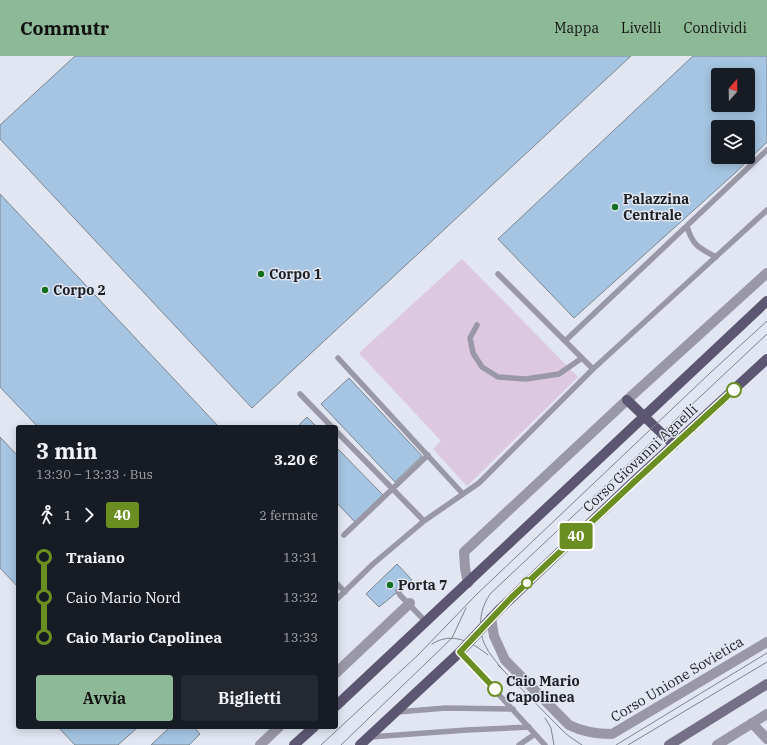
<!DOCTYPE html>
<html lang="it">
<meta charset="utf-8">
<style>
:root{--surface:#171b24;--page:#242831;--text:#f1f3f6;--muted:#9ea1a6;--accent:#8db996}
body{margin:0;font-family:"IBM Plex Serif",serif;background:var(--page);color:var(--text);height:100vh;display:flex;flex-direction:column;font-size:15px;white-space:nowrap}
*{box-sizing:border-box;margin:0}
p{font-size:13px;color:var(--muted)}
.icon{flex:none;width:22px;height:22px;fill:none;stroke:currentColor;stroke-width:2;stroke-linecap:round;stroke-linejoin:round}
.map{position:relative;flex:1;overflow:hidden}
.sheet{position:absolute;left:16px;top:369px;width:322px;height:304px;display:flex;flex-direction:column;background:var(--surface);border-radius:4px;box-shadow:0 2px 10px #0003}
.sheet>*{flex:none}
.badge{padding:0 8px;border-radius:3px;font-size:14px;line-height:26px}
.needle{width:26px;rotate:20deg}
.controls{position:absolute;left:711px;top:12px;display:grid;gap:8px}
.controls a{display:grid;place-items:center;width:44px;height:44px;border-radius:4px;background:var(--surface);box-shadow:0 2px 10px #0003;font-size:20px}
.map>.badge{position:absolute;translate:-50% -50%;box-shadow:0 0 0 2px #fff}
.legs{display:flex;align-items:center;gap:6px;height:44px;padding:0 20px;font-size:13px}
.legs p{margin-inline-start:auto}
.head{display:flex;align-items:center;justify-content:space-between;height:68px;padding:0 20px}
h1{font-size:22px;font-weight:700;line-height:30px}
.cta{display:flex;gap:8px;margin-top:auto;padding:8px 20px}
.cta a{flex:1;height:46px;border-radius:4px;background:var(--accent);color:#111;font-size:16px;font-weight:700;line-height:46px;text-align:center}
.cta a+a{background:var(--page);color:var(--text)}
ul{padding:0 20px;list-style:none}
li{display:flex;align-items:center;gap:14px;height:40px;font-size:15px}
li i{display:grid;place-items:center;width:6px;height:100%;margin:0 5px;background:currentColor}
li i::after{content:'';width:10px;height:10px;margin:-5px;border:3px solid;border-radius:50%;background:var(--surface)}
li p{margin-inline-start:auto}
li:first-child i{background:linear-gradient(#0000 50%,currentColor 0)}
li:last-child i{background:linear-gradient(currentColor 50%,#0000 0)}
header{display:flex;align-items:center;gap:24px;box-sizing:border-box;height:56px;padding:0 20px;background:var(--accent);color:#111}
header strong{font-size:19px}
nav{display:flex;gap:22px;margin-inline-start:auto;font-size:14px}
.map>svg:first-child{display:block}
.green{fill:#dcc8e1}
.building{fill:#a5c5e2;stroke:#7d868f;fill-rule:evenodd}
.lines{fill:none;stroke-linecap:round;stroke-linejoin:round}
.service{stroke:#9a97a7;stroke-width:5.5}
.minor{stroke:#9a97a7;stroke-width:10}
.secondary{stroke:#757088;stroke-width:10}
.primary{stroke:#5c5672;stroke-width:10}
.tram{stroke:#7f838b;stroke-width:1}
.line-1-casing{stroke:#fff;stroke-width:9}
.line-1{stroke:#6b8e23;stroke-width:6}
.poi-dot{fill:#137221;stroke:#e1e6f2;stroke-width:1.5}
.stop-1-dot{fill:#fff;stroke:#6b8e23;stroke-width:2}
.labels{text-anchor:middle;dominant-baseline:central;stroke-width:3;stroke-linejoin:round;paint-order:stroke}
.poi-label{font-size:14px;font-weight:bold;fill:#1e2024;stroke:#e1e6f2;text-anchor:start}
.street-label{font-size:14px;fill:#1e2024;stroke:#e1e6f2}
.stop-label{font-size:14px;font-weight:bold;fill:#1e2024;stroke:#e1e6f2;text-anchor:start}
</style>
<header>
<strong>Commutr</strong>
<nav><a>Mappa</a><a>Livelli</a><a>Condividi</a></nav>
</header>
<div class="map">
<svg width="767" height="689" viewBox="0 0 767 689">
<rect width="100%" height="100%" fill="#e1e6f2"/>
<!-- green -->
<path class="green" d="M462,203L578,321L467,430L433,393L441,385L359,297Z"/>
<!-- building -->
<path class="building" d="M75,0H631L252,352L0,83V69Z
M693,0H767V86L734,118L574,262L498,183ZM718,19H748V49H718ZM718,71H748V101H718Z
M0,138L219,371H38L0,331Z
M349,322L422,400L395,426L321,348Z
M307,361L317,371H297Z
M0,381L18,400V531L0,512Z
M336,391L383,439L355,466L336,446Z
M397,508L412,524L379,551L366,538Z
M58,671H138L118,689H75Z
M170,671H194L200,678L189,689H151Z"/>
<g class="lines">
<!-- service -->
<path class="service" d="M687,170C692,189 699,192 716,201
M498,218L593,313
M477,269L470,282L473,297L482,311L498,321L526,323L559,318L582,302
M565,285L767,94
M338,302L463,438
M300,338L332,371
M336,375L424,465
M344,479L428,399
M336,527L345,536
M398,535L400,539L426,566
M336,544L373,508L424,465L479,427L593,313L767,154
M460,596L545,689
M397,656L446,652L513,653
M370,681L467,674L529,671
M519,689L535,678"/>
<!-- minor -->
<path class="minor" d="M468,527L465,512L464,496L627,344L767,217
M491,562L494,580L505,604L569,669C583,676 596,678 612,678L767,586
M336,617L410,547
M752,667L767,683
M260,689L279,671
M717,689L767,658"/>
<!-- secondary -->
<path class="secondary" d="M669,689L767,628"/>
<!-- primary -->
<path class="primary" d="M627,344L674,389
M336,650L767,245
M294,689L314,671
M360,689L460,596L500,553L632,427L767,303"/>
<!-- tram -->
<path class="tram" d="M432,588C452,575 472,586 488,599
M498,609L562,674L570,681L582,689
M502,613C496,605 489,598 485,589C477,573 480,551 491,537L767,278
M545,662L551,672L554,689
M321,689L418,599L477,538L710,317L767,265
M341,689L452,582L466,552
M616,689L767,597
M628,689L767,606"/>
</g>
<g class="lines">
<!-- line-1 casing -->
<g class="line-1-casing">
<path id="line-1" d="M495,633L460,596L511,542L632,428L734,334"/>
</g>
<!-- line-1 -->
<use href="#line-1" class="line-1"/>
</g>
<!-- markers -->
<g class="poi-dot">
<circle cx="615" cy="151" r="4"/>
<circle cx="261" cy="218" r="4"/>
<circle cx="45" cy="234" r="4"/>
<circle cx="390" cy="529" r="4"/>
</g>
<g class="stop-1-dot">
<circle cx="734" cy="334" r="7"/>
<circle cx="527" cy="527" r="5"/>
<circle cx="495" cy="633" r="7"/>
</g>
<g class="labels">
<!-- poi labels -->
<g class="poi-label">
<text x="623" y="143">Palazzina<tspan x="623" dy="16">Centrale</tspan></text>
<text x="269" y="218">Corpo 1</text>
<text x="53" y="234">Corpo 2</text>
<text x="398" y="529">Porta 7</text>
</g>
<!-- street labels -->
<g class="street-label">
<text transform="translate(640 402) rotate(-43)">Corso Giovanni Agnelli</text>
<text transform="translate(677 623) rotate(-31)">Corso Unione Sovietica</text>
</g>
<!-- stop labels -->
<g class="stop-label">
<text x="506" y="625">Caio Mario<tspan x="506" dy="16">Capolinea</tspan></text>
</g>
</g>
</svg>
<div class="controls">
<a><svg class="needle" viewBox="-14 -14 28 28"><path d="M0-13l5 13h-10z" fill="#e53935"/><path d="M0 13l5-13h-10z" fill="#9ea1a6"/></svg></a>
<a><svg class="icon" aria-label="layers" viewBox="0 0 24 24"><path d="M12 4l9 5-9 5-9-5zM3 14l9 5 9-5"/></svg></a>
</div>
<b class="badge" style="left:576px;top:480px;background:#6b8e23;color:#fff">40</b>
<section class="sheet">
<div class="head"><div><h1>3 min</h1><p>13:30 – 13:33 · Bus</p></div><b>3.20 €</b></div>
<div class="legs"><svg class="icon" aria-label="walk" viewBox="0 0 24 24"><circle cx="13" cy="4" r="2"/><path d="M13 8l-2 6 4 7M11 14l-3 7M7 12l3-4h3l4 4"/></svg>1<svg class="icon" aria-label="forward" viewBox="0 0 24 24"><path d="M9 5l7 7-7 7"/></svg><b class="badge" style="background:#6b8e23;color:#fff">40</b><p>2 fermate</p></div>
<ul>
<li><i style="color:#6b8e23"></i><b>Traiano</b><p>13:31</p></li>
<li><i style="color:#6b8e23"></i><span>Caio Mario Nord</span><p>13:32</p></li>
<li><i style="color:#6b8e23"></i><b>Caio Mario Capolinea</b><p>13:33</p></li>
</ul>
<div class="cta"><a>Avvia</a><a>Biglietti</a></div>
</section>
</div>
